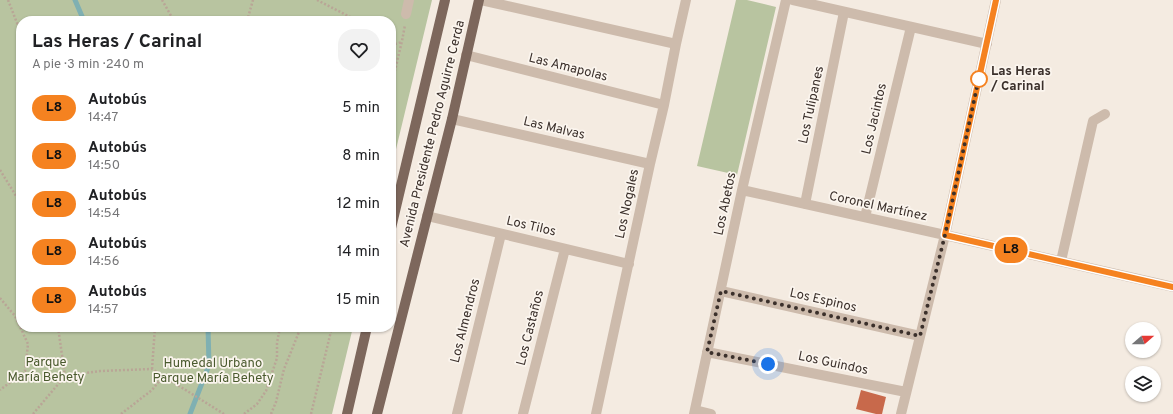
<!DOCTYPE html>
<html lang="es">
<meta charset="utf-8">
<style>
:root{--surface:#fff;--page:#f2f2f2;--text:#202124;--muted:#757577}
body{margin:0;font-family:Overpass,sans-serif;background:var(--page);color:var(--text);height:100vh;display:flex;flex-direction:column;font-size:15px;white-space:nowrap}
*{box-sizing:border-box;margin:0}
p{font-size:13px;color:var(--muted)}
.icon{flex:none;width:22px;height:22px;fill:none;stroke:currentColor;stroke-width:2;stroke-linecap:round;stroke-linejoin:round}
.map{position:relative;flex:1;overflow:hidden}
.drawer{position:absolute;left:16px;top:16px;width:380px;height:316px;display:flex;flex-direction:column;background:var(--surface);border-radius:16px;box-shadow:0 1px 3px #0004}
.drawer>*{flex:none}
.badge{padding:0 8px;border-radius:13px;font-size:14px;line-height:26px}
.needle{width:26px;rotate:70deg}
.buttons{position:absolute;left:1125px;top:322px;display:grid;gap:8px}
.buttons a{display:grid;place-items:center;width:36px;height:36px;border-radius:50%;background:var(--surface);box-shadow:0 1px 3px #0004;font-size:20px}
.you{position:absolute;width:20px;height:20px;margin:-10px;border:3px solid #fff;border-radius:50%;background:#1a73e8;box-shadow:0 0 0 6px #1a73e833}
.map>.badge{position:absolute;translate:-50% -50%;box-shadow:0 0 0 2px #fff}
.round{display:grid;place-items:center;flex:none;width:42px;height:42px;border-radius:16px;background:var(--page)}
.overview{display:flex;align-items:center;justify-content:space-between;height:68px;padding:0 16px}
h1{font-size:19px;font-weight:700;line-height:30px}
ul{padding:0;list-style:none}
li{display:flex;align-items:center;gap:12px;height:48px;padding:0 16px}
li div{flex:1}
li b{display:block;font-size:15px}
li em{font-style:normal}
li .badge{min-width:44px;font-weight:700;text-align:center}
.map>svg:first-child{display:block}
.green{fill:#b8c4a0}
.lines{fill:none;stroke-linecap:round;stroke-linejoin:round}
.stream{stroke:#7fb0b2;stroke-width:5}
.building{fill:#c8694b}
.path{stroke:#b9a596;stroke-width:2.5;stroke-dasharray:2 2;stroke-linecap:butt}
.minor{stroke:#cdbbac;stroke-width:10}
.major{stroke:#7d675c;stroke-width:10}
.line-casing{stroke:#fff;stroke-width:9}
.line{stroke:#f58220;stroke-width:6}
.walk{stroke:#3b302b;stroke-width:4;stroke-dasharray:0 7.2}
.stop-dot{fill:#fff;stroke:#f58220;stroke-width:2}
.labels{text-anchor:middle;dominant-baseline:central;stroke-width:3.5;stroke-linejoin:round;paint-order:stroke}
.street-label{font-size:13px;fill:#3b302b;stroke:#fbf5ee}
.stop-label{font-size:13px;font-weight:bold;fill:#3b302b;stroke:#fbf5ee;text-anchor:start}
.park-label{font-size:13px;fill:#4a5a2e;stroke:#fbf5ee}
</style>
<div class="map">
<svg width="1173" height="414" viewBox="0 0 1173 414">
<rect width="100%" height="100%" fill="#f4ebe1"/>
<!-- green -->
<path class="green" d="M0,0H432L391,170V21H21V327H353L332,414H0Z
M736,0H747L776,7L737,175L697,166Z"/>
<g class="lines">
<!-- stream -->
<path class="stream" d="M75,0L84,21
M190,414L209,365L208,327"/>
</g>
<!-- building -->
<path class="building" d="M861,390L886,397L882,414H876L856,409Z"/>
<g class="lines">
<!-- path -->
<path class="path" d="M8,0L21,33
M162,0L174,21
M317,0L354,19L357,21
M247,21L253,0
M391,45L402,42
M391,87L402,41L405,25
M0,170L21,204
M0,298L15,316L28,344L25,371L0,390
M58,327L65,376
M152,369L155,327
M33,414L65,376L100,371L152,369L224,414
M121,414L152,390L160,380L159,373
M244,414L257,404L266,391L277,358V343L280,327
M271,414L276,402L284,369L301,327
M311,414L332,327"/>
<!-- minor -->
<path class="minor" d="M481,0L676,44
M793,0L987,44
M406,14L409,0
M466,55L664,105
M452,119L650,164
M742,190L945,235L1173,287
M805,204L844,12
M427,216L629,264
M865,217L911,27
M1061,261L1093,121L1105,114
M721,291L920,336
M707,352L906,392
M695,410L711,414
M457,414L501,234
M523,414L565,249
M596,414L650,164L664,105L676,44L686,0
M694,414L742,190L786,0
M901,414L945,235L996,0"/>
<!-- major -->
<path class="major" d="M391,228L445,0
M347,414L367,327
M377,414L452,119L479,0"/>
</g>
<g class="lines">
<!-- line casing -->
<g class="line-casing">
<path id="line" d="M996,0L945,235L1173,287"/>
</g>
<!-- line -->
<use href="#line" class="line"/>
<!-- walk -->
<path class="walk" d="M768,364L707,352L721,291L920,336L945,235L980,73L979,79"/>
</g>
<!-- markers -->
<circle class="stop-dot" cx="979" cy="79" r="8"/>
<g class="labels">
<!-- street labels -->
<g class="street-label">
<text transform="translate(568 68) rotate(14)">Las Amapolas</text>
<text transform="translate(812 105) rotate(-78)">Los Tulipanes</text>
<text transform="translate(875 119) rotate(-77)">Los Jacintos</text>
<text transform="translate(554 129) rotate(13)">Las Malvas</text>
<text transform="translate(433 134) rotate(-76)">Avenida Presidente Pedro Aguirre Cerda</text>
<text transform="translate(628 204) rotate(-78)">Los Nogales</text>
<text transform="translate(726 204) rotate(-78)">Los Abetos</text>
<text transform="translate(878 207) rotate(12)">Coronel Martínez</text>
<text transform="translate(531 227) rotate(13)">Los Tilos</text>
<text transform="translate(823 301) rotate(13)">Los Espinos</text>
<text transform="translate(466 321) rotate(-76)">Los Almendros</text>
<text transform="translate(531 328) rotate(-76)">Los Castaños</text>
<text transform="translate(833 364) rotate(12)">Los Guindos</text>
</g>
<!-- stop labels -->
<g class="stop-label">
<text x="991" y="72">Las Heras<tspan x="991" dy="15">/ Carinal</tspan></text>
</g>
<!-- park labels -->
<g class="park-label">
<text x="46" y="363">Parque<tspan x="46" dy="15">María Behety</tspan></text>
<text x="213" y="364">Humedal Urbano<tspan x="213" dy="15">Parque María Behety</tspan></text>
</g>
</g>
</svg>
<div class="buttons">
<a><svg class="needle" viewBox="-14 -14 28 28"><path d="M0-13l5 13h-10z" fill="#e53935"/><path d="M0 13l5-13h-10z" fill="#757577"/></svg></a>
<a><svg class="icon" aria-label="layers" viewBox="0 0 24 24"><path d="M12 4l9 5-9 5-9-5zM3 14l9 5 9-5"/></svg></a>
</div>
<div class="you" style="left:768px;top:364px"></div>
<b class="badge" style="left:1011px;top:250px;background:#f58220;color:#111">L8</b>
<section class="drawer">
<div class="overview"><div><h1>Las Heras / Carinal</h1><p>A pie · 3 min · 240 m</p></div><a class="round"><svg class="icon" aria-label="heart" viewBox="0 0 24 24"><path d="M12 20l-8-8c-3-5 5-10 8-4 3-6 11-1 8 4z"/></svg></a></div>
<ul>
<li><span class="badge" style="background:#f58220;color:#111">L8</span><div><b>Autobús</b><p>14:47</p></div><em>5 min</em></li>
<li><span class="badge" style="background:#f58220;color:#111">L8</span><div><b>Autobús</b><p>14:50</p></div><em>8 min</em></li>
<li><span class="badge" style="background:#f58220;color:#111">L8</span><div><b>Autobús</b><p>14:54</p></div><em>12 min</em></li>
<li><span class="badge" style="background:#f58220;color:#111">L8</span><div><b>Autobús</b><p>14:56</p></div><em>14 min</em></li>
<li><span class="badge" style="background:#f58220;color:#111">L8</span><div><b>Autobús</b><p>14:57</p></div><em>15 min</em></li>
</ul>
</section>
</div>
